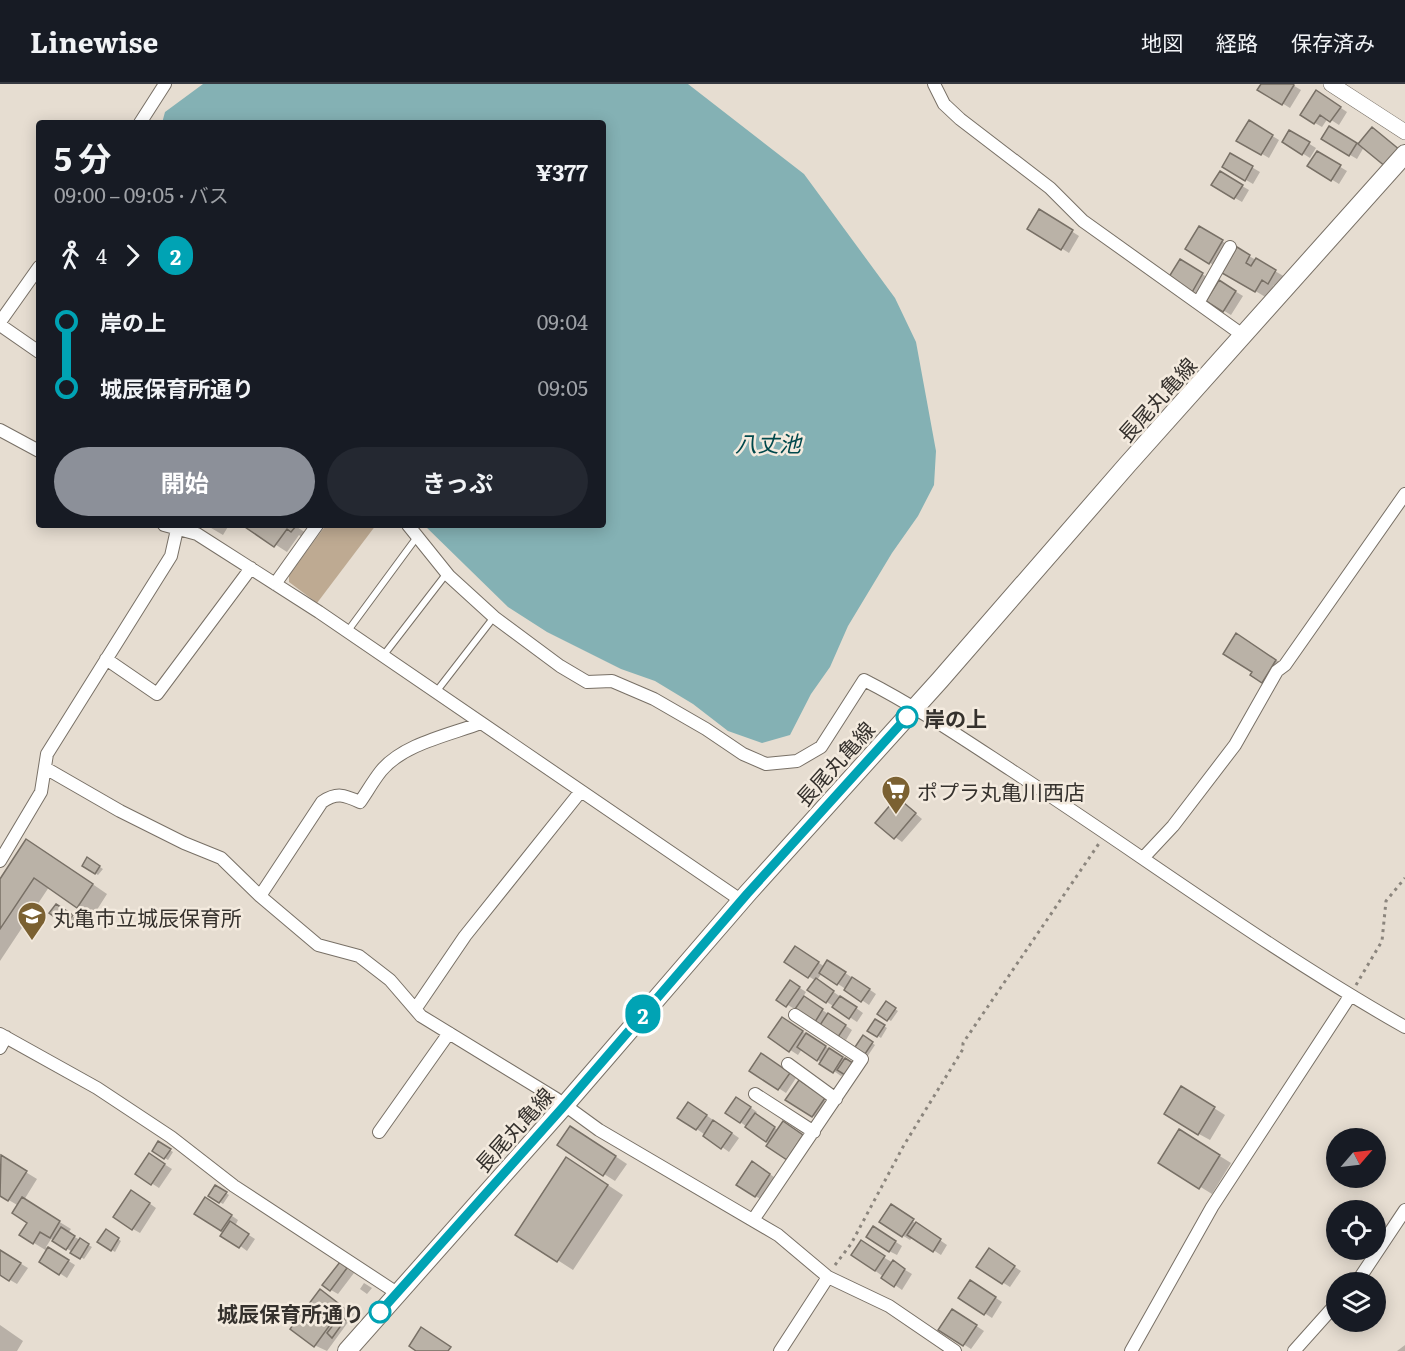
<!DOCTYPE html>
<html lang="ja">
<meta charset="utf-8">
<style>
:root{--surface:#171b24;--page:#242831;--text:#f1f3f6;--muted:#9ea1a6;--line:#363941;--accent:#8c9099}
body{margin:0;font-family:Literata,"Noto Sans JP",serif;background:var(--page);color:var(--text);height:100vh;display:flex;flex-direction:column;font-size:22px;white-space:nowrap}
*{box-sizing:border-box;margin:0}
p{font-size:20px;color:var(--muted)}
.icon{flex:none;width:33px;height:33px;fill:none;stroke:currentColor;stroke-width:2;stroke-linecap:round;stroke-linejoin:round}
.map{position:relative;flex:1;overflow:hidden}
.drawer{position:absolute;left:36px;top:36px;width:570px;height:408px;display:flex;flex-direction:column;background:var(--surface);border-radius:6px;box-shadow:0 3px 15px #0003}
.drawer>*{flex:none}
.badge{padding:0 12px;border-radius:20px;font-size:21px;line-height:39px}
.needle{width:39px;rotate:62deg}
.tools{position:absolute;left:1326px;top:1044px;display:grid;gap:12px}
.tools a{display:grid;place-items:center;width:60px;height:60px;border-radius:50%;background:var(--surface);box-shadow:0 3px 15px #0003;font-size:30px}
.map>.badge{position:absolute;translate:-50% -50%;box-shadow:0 0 0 3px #fff}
.legs{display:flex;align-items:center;gap:9px;height:66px;padding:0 18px;font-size:20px}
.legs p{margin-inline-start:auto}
.headline{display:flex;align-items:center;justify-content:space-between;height:102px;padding:0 18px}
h1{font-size:33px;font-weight:700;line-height:45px}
.button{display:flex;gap:12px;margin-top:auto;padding:12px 18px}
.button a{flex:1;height:69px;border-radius:36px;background:var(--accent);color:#fff;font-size:24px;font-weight:700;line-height:69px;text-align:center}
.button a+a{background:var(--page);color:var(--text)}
ul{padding:0 18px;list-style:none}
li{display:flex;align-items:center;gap:21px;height:66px;font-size:22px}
li i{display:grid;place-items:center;width:9px;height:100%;margin:0 8px;background:currentColor}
li i::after{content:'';width:15px;height:15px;margin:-8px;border:4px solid;border-radius:50%;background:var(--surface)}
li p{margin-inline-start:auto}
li:first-child i{background:linear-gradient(#0000 50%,currentColor 0)}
li:last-child i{background:linear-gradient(currentColor 50%,#0000 0)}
header{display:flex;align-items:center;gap:36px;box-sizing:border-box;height:84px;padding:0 30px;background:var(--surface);border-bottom:2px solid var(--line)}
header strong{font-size:28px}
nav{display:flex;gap:33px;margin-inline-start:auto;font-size:21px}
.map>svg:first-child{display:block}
.green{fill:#beaa92}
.water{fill:#84b1b4}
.shadow{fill:#0003}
.building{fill:#bab2a7;stroke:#787066;stroke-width:1.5}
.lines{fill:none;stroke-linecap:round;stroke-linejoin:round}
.service-casing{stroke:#787066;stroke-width:8}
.minor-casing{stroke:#787066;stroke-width:14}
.tertiary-casing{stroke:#787066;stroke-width:16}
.primary-casing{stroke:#787066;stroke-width:20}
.path{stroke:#8b857d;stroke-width:3;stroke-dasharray:3 4.5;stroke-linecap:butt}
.service{stroke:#fff;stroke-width:6}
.minor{stroke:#fff;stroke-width:12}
.tertiary{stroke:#fff;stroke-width:15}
.primary{stroke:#fff;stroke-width:18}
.line-1-casing{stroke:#fff;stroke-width:14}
.line-1{stroke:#00a3b4;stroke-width:9}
.stop-1-dot{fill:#fff;stroke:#00a3b4;stroke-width:3}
.labels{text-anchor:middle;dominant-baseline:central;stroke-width:5;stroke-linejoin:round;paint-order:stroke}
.street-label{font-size:21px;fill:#35312d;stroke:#f3eade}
.stop-label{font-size:21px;font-weight:bold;fill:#35312d;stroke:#f3eade;text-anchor:start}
.poi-label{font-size:21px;fill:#35312d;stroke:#f3eade;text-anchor:start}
.water-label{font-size:22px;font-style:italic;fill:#00484c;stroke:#f3eade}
</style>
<header>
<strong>Linewise</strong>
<nav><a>地図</a><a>経路</a><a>保存済み</a></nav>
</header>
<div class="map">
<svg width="1405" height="1267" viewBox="0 0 1405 1267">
<rect width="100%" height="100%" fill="#e6ddd1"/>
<!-- green -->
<path class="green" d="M326,441H376L317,519L289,498V491Z"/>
<!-- water -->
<path class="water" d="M203,0H688L804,90L895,214L916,258L936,367L934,401L918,432L892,469L848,542L830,583L811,610L790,651L762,659L728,647L693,620L655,597L621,585L547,548L508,523L424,441H603V39H162L165,28Z"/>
<!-- shadow -->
<path class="shadow" d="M1262,0H1291L1301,6L1290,24L1259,5Z
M1323,12L1347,28L1339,41L1328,34L1322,43L1315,39Z
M1249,38L1279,56L1269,74L1238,56Z
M1330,44L1359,61L1373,45L1405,70L1364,63L1357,75L1323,55Z
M1290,48L1316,64L1310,74L1284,58Z
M1317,69L1347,87L1339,100L1310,82Z
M1231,71L1260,88L1253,100L1224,83Z
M1220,89L1249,106L1242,118L1213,101Z
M1040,127L1079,152L1069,169L1029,144Z
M1200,144L1230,162L1217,183L1187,165Z
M1237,165L1287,194L1280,205L1274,201L1267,214L1224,188Z
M1181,177L1210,195L1199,213L1169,195Z
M1220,198L1243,212L1231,231L1208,217Z
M206,441H229L223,451Z
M245,441H294L306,449L303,454L299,451L287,468Z
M1248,558L1287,583L1274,604L1252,591L1254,587Z
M898,715L922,735L902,758L895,753Z
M43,766L107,810L93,832L49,803L0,877V797Z
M88,775L103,785L98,791L84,781Z
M56,822L75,834L70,842L51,829Z
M803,868L825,883L835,882L876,910L869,921L822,889L817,896L863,929L857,938L827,918L816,897L786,878Z
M797,902L806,908L803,913L852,946L846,956L778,915Z
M886,919L898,927L891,937L879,929Z
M876,937L887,944L881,954L869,946Z
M790,939L814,955L856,982L841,992L802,965L798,971L770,953Z
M863,953L875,961L867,973L855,965Z
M769,976L796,994L786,1009L751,986Z
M806,1002L831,1019L820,1036L813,1032Z
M1193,1011L1225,1031L1210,1056L1199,1050Z
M744,1019L757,1028L755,1031L778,1046L791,1043L810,1056L795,1079L727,1028Z
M696,1024L739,1054L729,1068L680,1033Z
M582,1050L627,1080L615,1097L604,1090Z
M1191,1054L1231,1079L1212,1110L1160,1078Z
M159,1059L173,1068L168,1076L154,1067Z
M1,1073L37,1095L24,1116L71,1145L68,1149L92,1163L84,1175L51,1155L46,1163L75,1181L67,1194L41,1177L47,1167L34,1159L29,1138L19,1122L0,1111Z
M156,1075L172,1085L159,1104L137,1090Z
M759,1083L777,1095L763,1116L755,1112Z
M582,1084L623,1111L573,1186L517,1150Z
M216,1103L229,1111L223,1120L210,1112Z
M139,1112L156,1124L140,1149L133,1145Z
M213,1119L238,1136L235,1142L255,1155L247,1167L196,1129Z
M898,1127L947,1161L941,1171L913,1153L910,1156L881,1138Z
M106,1147L121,1157L115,1168L99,1158Z
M881,1148L902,1162L897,1171L889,1167Z
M0,1167L28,1184L17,1200L0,1190Z
M878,1170L912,1190L902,1206L853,1171Z
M997,1171L1021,1187L1010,1203L978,1183Z
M340,1180L354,1189L338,1210L331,1206Z
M364,1199L372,1204L367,1210L360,1205Z
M978,1202L1002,1218L992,1234L960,1213Z
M320,1207L354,1230L327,1267L314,1261Z
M960,1231L984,1247L971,1265L940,1245Z
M0,1241L23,1257L17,1267H0Z
M1405,1261V1267H1397Z"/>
<!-- building -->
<path class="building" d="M1261,0H1293L1294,1L1282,21L1257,6Z
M1316,6L1341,23L1330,38L1320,31L1314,40L1300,31Z
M1249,36L1273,51L1261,71L1236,57Z
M1329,42L1357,59L1349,72L1321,55Z
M1372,43L1400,66L1386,83L1358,60Z
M1289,46L1310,58L1302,71L1282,58Z
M1317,67L1341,81L1331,97L1307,82Z
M1230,69L1253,82L1245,97L1222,83Z
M1220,87L1243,101L1234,115L1211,101Z
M1039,125L1073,146L1061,166L1027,145Z
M1199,142L1223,156L1209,180L1185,165Z
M1237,163L1250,171L1246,179L1251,182L1256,174L1276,186L1268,200L1262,196L1255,208L1222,189Z
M1180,175L1203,189L1191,210L1167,196Z
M1219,196L1236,207L1223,228L1206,217Z
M242,441H295L296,442L291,448L287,445L274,463Z
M1236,549L1276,576L1262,599L1250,591L1252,588L1223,570Z
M897,713L916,729L894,755L875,739Z
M26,755L93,800L77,824L34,794L0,845V795Z
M87,773L100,782L95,790L82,782Z
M56,820L73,831L66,841L49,829Z
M795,862L819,878L808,894L784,878Z
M827,876L846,888L837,901L819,889Z
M852,893L870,905L861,918L844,906Z
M816,894L834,907L826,919L807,906Z
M790,896L800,903L786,923L776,916Z
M804,912L823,925L815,938L795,925Z
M840,912L857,923L849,935L832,923Z
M886,917L896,924L887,937L877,930Z
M828,929L846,941L838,953L820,941Z
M782,933L803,947L789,968L768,953Z
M875,935L885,941L877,953L867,947Z
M806,949L826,962L817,977L797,963Z
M863,951L873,958L863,973L853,966Z
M829,964L843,973L833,989L819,980Z
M761,969L790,989L778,1006L749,987Z
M845,974L853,979L845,991L837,986Z
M799,996L825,1014L812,1033L785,1016Z
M1181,1002L1215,1023L1198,1051L1164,1030Z
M736,1013L751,1023L740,1039L725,1029Z
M688,1018L707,1031L696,1046L677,1034Z
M755,1029L775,1043L766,1058L745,1043Z
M713,1036L732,1049L721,1065L703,1052Z
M783,1037L803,1051L787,1076L766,1062Z
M570,1042L616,1072L603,1092L557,1061Z
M1179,1045L1220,1071L1199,1105L1158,1079Z
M158,1057L171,1065L164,1075L152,1067Z
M149,1069L165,1080L151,1101L135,1090Z
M1,1071L27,1087L8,1117L0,1112Z
M566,1073L608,1101L557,1178L515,1151Z
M752,1077L770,1090L755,1113L736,1101Z
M215,1101L227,1108L219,1119L208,1112Z
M131,1106L150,1119L132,1146L113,1133Z
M22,1113L60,1137L50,1154L40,1148L33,1160L19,1151L27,1139L12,1129Z
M205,1113L232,1131L221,1147L194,1130Z
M891,1120L914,1135L902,1153L879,1138Z
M230,1137L249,1150L239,1164L220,1152Z
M916,1138L941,1155L933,1168L907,1151Z
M873,1142L896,1157L889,1168L866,1153Z
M61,1143L75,1152L66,1166L52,1157Z
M106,1145L119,1154L111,1167L97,1158Z
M80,1154L89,1160L80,1175L70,1169Z
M861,1156L885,1172L875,1187L851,1171Z
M48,1163L69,1176L59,1191L39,1178Z
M989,1164L1015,1182L1002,1200L976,1183Z
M0,1166L21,1179L9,1197L0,1191Z
M893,1176L905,1185L894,1203L881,1194Z
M340,1178L347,1184L330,1207L322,1201Z
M970,1196L996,1213L984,1231L958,1214Z
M320,1205L343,1223L314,1263L290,1245Z
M952,1225L977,1241L963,1262L938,1246Z
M340,1232L345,1236L332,1254L327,1249Z
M421,1243L451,1263L448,1267H416L409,1262Z"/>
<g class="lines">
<!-- service casing -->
<g class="service-casing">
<path id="service" d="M347,548L417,453
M383,572L447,489
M436,608L494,533"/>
</g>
<!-- minor casing -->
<g class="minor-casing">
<path id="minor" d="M934,0L944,20L960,35L1050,104L1083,137L1244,252
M140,39L165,0
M1198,219L1230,163
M0,238L39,183
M0,241L39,268
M0,346L39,367
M164,441L197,450L319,528L742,817
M408,441L449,492L494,533L560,582L587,598L612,597L654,615L706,645L743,670L766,680L797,677L821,663L864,596C915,622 962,654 1011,686C1142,771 1269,866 1405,943
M275,500L317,441
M106,575L157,610L251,484
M47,685L120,727L184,759L221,774L260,812L318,861L359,872L390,896L421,932L555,1014L599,1046L778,1151L828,1193L889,1222L955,1267
M1144,773L1173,742L1235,661L1277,587L1285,581L1405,410
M0,777L41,708L47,670L171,472L178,441
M260,812L322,718C337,708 344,711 360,718C367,708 373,697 381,687C403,660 449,651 481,639
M416,924L465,852L581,707
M0,950L97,1004L171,1053L234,1102L397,1209
M0,964L6,953
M788,980L836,1015
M755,1010L814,1048
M379,1048L449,949
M753,1136L862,975L795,931
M1357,1198L1405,1126
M780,1267L828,1193
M1131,1267L1212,1123L1350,912
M1294,1267L1336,1220"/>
</g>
<!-- tertiary casing -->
<g class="tertiary-casing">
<path id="tertiary" d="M1331,0L1405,48"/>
</g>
<!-- primary casing -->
<g class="primary-casing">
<path id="primary" d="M347,1267L564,1022L747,810L940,596L1127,381L1405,70"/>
</g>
<!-- path -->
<path class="path" d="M1356,901L1382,857L1386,817L1405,794
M835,1181L851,1160L904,1061L963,965V959L1100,758"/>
<!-- service -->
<use href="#service" class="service"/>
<!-- minor -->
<use href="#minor" class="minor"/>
<!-- tertiary -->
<use href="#tertiary" class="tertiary"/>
<!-- primary -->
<use href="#primary" class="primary"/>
</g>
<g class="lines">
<!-- line-1 casing -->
<g class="line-1-casing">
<path id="line-1" d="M380,1228L564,1022L747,810L907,633"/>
</g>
<!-- line-1 -->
<use href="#line-1" class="line-1"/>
</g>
<!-- icons -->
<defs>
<g id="supermarket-pin" transform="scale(1.5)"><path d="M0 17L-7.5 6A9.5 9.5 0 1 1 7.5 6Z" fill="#7b6132" stroke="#f3eade"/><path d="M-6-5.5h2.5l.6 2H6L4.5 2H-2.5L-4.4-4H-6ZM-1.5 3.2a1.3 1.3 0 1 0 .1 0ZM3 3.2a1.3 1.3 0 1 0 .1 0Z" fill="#fff"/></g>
<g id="school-pin" transform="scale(1.5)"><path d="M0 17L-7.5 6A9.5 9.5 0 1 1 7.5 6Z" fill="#7b6132" stroke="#f3eade"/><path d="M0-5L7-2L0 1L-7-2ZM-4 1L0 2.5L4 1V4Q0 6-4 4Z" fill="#fff"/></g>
</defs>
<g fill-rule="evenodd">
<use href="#supermarket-pin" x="896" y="706"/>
<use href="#school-pin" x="32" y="832"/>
</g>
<!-- markers -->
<g class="stop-1-dot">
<circle cx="907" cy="633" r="10"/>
<circle cx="380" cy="1228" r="10"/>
</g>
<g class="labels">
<!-- street labels -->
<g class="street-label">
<text transform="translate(1156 315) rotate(-48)">長尾丸亀線</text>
<text transform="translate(834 679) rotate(-48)">長尾丸亀線</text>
<text transform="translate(513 1045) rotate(-48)">長尾丸亀線</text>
</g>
<!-- stop labels -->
<g class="stop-label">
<text x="924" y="633">岸の上</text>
<text x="364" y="1228" text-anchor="end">城辰保育所通り</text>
</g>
<!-- poi labels -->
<g class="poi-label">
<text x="917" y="706">ポプラ丸亀川西店</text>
<text x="53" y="832">丸亀市立城辰保育所</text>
</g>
<!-- water labels -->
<g class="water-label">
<text x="768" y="358">八丈池</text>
</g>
</g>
</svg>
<div class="tools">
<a><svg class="needle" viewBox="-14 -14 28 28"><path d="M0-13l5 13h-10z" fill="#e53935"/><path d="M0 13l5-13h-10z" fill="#9ea1a6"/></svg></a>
<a><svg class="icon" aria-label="locate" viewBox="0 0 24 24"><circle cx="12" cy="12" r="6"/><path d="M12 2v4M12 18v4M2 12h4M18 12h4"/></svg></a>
<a><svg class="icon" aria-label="layers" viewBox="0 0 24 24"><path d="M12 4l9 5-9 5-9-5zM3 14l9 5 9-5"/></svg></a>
</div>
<b class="badge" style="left:643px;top:930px;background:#00a3b4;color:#fff">2</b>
<section class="drawer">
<div class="headline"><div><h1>5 分</h1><p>09:00 – 09:05 · バス</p></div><b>¥377</b></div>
<div class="legs"><svg class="icon" aria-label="walk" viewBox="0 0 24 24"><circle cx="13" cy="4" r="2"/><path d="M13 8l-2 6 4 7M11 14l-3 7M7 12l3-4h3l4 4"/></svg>4<svg class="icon" aria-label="forward" viewBox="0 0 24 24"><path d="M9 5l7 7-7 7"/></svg><b class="badge" style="background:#00a3b4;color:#fff">2</b></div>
<ul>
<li><i style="color:#00a3b4"></i><b>岸の上</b><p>09:04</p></li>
<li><i style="color:#00a3b4"></i><b>城辰保育所通り</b><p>09:05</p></li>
</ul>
<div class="button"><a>開始</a><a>きっぷ</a></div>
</section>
</div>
